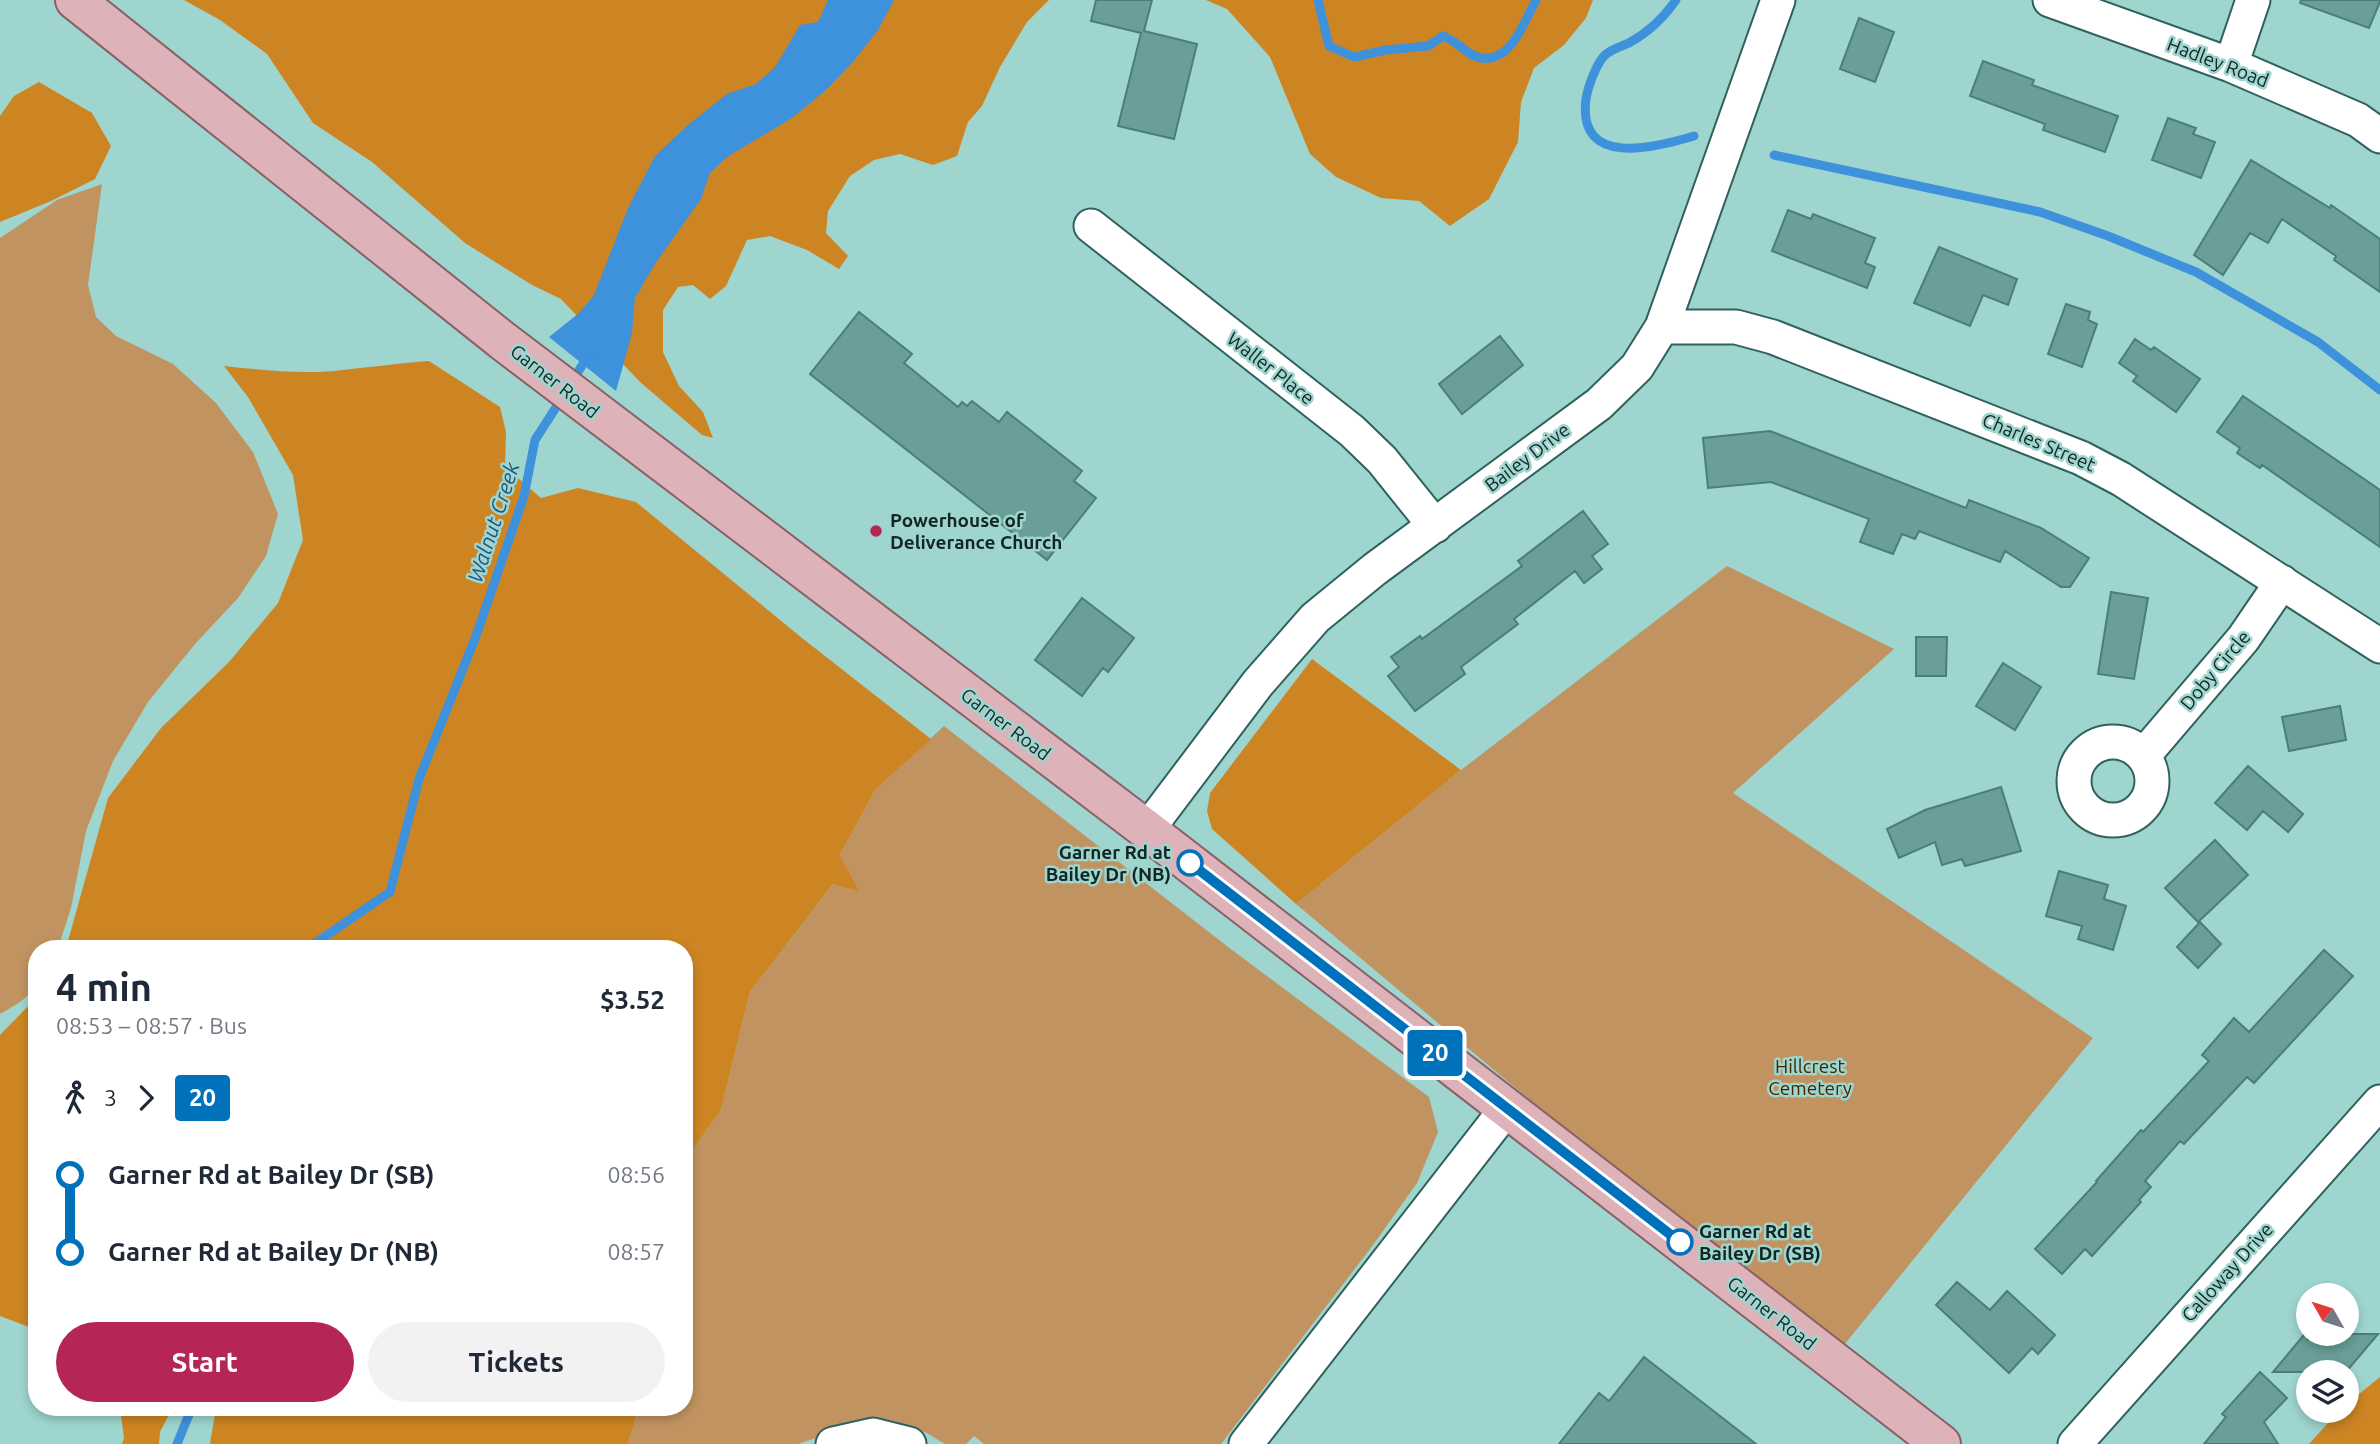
<!DOCTYPE html>
<meta charset="utf-8">
<style>
:root{--surface:#fff;--page:#f2f2f3;--text:#1f2937;--muted:#747a83;--accent:#b62654}
body{margin:0;font-family:Ubuntu,sans-serif;background:var(--page);color:var(--text);height:100vh;display:flex;flex-direction:column;font-size:26px;white-space:nowrap}
*{box-sizing:border-box;margin:0}
p{font-size:23px;color:var(--muted)}
.icon{flex:none;width:38px;height:38px;fill:none;stroke:currentColor;stroke-width:2;stroke-linecap:round;stroke-linejoin:round}
.map{position:relative;flex:1;overflow:hidden}
.sheet{position:absolute;left:28px;top:940px;width:665px;height:476px;display:flex;flex-direction:column;background:var(--surface);border-radius:28px;box-shadow:0 4px 10px #0003}
.sheet>*{flex:none}
.badge{padding:0 14px;border-radius:5px;font-size:24px;line-height:46px}
.needle{width:46px;rotate:309deg}
.controls{position:absolute;left:2296px;top:1283px;display:grid;gap:14px}
.controls a{display:grid;place-items:center;width:63px;height:63px;border-radius:50%;background:var(--surface);box-shadow:0 4px 10px #0003;font-size:35px}
.map>.badge{position:absolute;translate:-50% -50%;box-shadow:0 0 0 4px #fff}
.legs{display:flex;align-items:center;gap:10px;height:77px;padding:0 28px;font-size:23px}
.legs p{margin-inline-start:auto}
.head{display:flex;align-items:center;justify-content:space-between;height:119px;padding:0 28px}
h1{font-size:38px;font-weight:700;line-height:52px}
.primary-button{display:flex;gap:14px;margin-top:auto;padding:14px 28px}
.primary-button a{flex:1;height:80px;border-radius:42px;background:var(--accent);color:#fff;font-size:28px;font-weight:700;line-height:80px;text-align:center}
.primary-button a+a{background:var(--page);color:var(--text)}
ul{padding:0 28px;list-style:none}
li{display:flex;align-items:center;gap:24px;height:77px;font-size:26px}
li i{display:grid;place-items:center;width:10px;height:100%;margin:0 9px;background:currentColor}
li i::after{content:'';width:18px;height:18px;margin:-9px;border:5px solid;border-radius:50%;background:var(--surface)}
li p{margin-inline-start:auto}
li:first-child i{background:linear-gradient(#0000 50%,currentColor 0)}
li:last-child i{background:linear-gradient(currentColor 50%,#0000 0)}
.map>svg:first-child{display:block}
.green{fill:#c19360}
.forest{fill:#cd8523}
.water{fill:#3e92dc}
.lines{fill:none;stroke-linecap:round;stroke-linejoin:round}
.stream{stroke:#3e92dc;stroke-width:9}
.building{fill:#6a9e99;stroke:#4a7e79;stroke-width:2}
.minor-casing{stroke:#2f625e;stroke-width:37}
.major-casing{stroke:#886067;stroke-width:42}
.minor{stroke:#fff;stroke-width:33}
.major{stroke:#deb2b9;stroke-width:38}
.line-1-casing{stroke:#fff;stroke-width:16}
.line-1{stroke:#0072bc;stroke-width:10}
.poi-dot{fill:#b62654;stroke:#9fd5cf;stroke-width:2.5}
.stop-1-dot{fill:#fff;stroke:#0072bc;stroke-width:3.5}
.labels{text-anchor:middle;dominant-baseline:central;stroke-width:5;stroke-linejoin:round;paint-order:stroke}
.street-label{font-size:19px;fill:#122725;stroke:#9fd5cf}
.poi-label{font-size:19px;font-weight:bold;fill:#122725;stroke:#9fd5cf;text-anchor:start}
.stop-label{font-size:19px;font-weight:bold;fill:#122725;stroke:#9fd5cf;text-anchor:end}
.park-label{font-size:19px;fill:#432600;stroke:#9fd5cf}
.water-label{font-size:21px;font-style:italic;fill:#1b5586;stroke:#9fd5cf}
</style>
<div class="map">
<svg width="2380" height="1444" viewBox="0 0 2380 1444">
<rect width="100%" height="100%" fill="#9fd5cf"/>
<!-- green -->
<path class="green" d="M102,184L88,285L96,317L116,336L173,364L216,403L253,452L278,514L266,556L238,598L195,644L148,702L113,761L86,831L71,908L58,948H37C37,989 37,994 0,1014V238L57,200Z
M1727,566L1894,649L1733,793L2093,1038L1844,1345L1568,1132L1296,904L1461,770Z
M944,726L1232,950L1429,1097L1438,1132L1417,1183L1373,1245L1221,1444H984L974,1436L966,1444H945L925,1432L852,1426L798,1444H628L639,1407H684V1162L721,1110L750,992L834,883L858,890L840,855L875,790Z"/>
<!-- forest -->
<path class="forest" d="M184,0H1049L1027,22L1000,67L982,106L968,122L957,156L933,165L900,154L874,160L850,176L828,211L826,233L848,256L839,269L807,250L770,236L747,240L726,286L710,299L693,285L678,287L663,310V352L679,386L703,412L713,438L702,435L640,382L561,299L532,285L465,243L372,162L313,123L267,54L220,20Z
M1206,0H1593L1586,18L1564,45L1534,68L1521,102L1518,142L1489,199L1450,226L1419,201L1381,198L1336,177L1310,154L1270,57L1227,9Z
M39,82L92,113L111,146L95,179L51,201L0,222V116L14,96Z
M429,361L500,407L506,432L505,467L541,498L578,488L636,502L802,638L931,739L875,790L840,855L859,891L833,884L750,992L721,1110L684,1162V948H66L108,798L161,728L229,662L278,603L303,540L293,475L248,397L224,366C263,370 304,375 343,370C372,367 400,363 429,361Z
M1312,659L1461,770L1296,904L1212,829L1207,811L1210,793Z
M37,997V1330L0,1316V1035Z
M2380,1377V1444H2309L2337,1413L2347,1410V1404Z
M120,1407H173L160,1432L159,1444H122L124,1438Z
M216,1407H639L628,1444H210Z"/>
<!-- water -->
<path class="water" d="M828,0H894L878,30L853,62L825,91L792,118L727,157L710,173L701,199L655,264L635,298L632,333L616,391L549,337L579,313L594,295L628,208L655,156L689,124L727,94L756,84L775,67L800,25L818,22Z"/>
<g class="lines">
<!-- stream -->
<path class="stream" d="M1318,0L1329,46L1354,57L1386,50L1428,46L1443,36C1458,41 1467,56 1481,58C1511,63 1525,20 1536,0
M1676,0C1663,19 1649,32 1629,43C1622,46 1610,50 1605,55C1596,64 1588,87 1586,99C1577,168 1654,148 1694,136
M1774,155L2040,212L2108,236L2196,272L2318,342L2380,390
M571,383L588,356
M308,948L390,892L419,779L476,636L524,496L535,440L562,398
M177,1444L192,1407"/>
</g>
<!-- building -->
<path class="building" d="M1096,0H1152L1144,31L1197,44L1174,139L1118,126L1141,33L1091,21Z
M2301,0H2380V2L2369,28L2300,3Z
M1859,18L1894,32L1875,82L1840,69Z
M1983,61L2034,80L2032,85L2118,116L2105,152L2043,130L2045,124L1970,96Z
M2168,118L2196,128L2193,134L2215,142L2201,178L2152,160Z
M2251,160L2330,208L2331,205L2380,239V292L2334,260L2336,256L2282,219L2268,243L2250,233L2223,275L2194,255Z
M1788,210L1811,219L1813,214L1875,238L1865,263L1875,267L1867,288L1772,251Z
M1939,247L2017,279L2008,305L1983,295L1970,326L1914,303Z
M2066,304L2090,312L2088,320L2097,324L2082,367L2048,354Z
M859,312L912,354L904,363L958,407L962,402L967,406L972,401L999,422L1007,412L1082,471L1074,481L1096,498L1047,560L810,374Z
M1500,336L1523,365L1462,414L1439,384Z
M2135,339L2151,350L2154,347L2200,379L2176,412L2133,381L2137,376L2119,363Z
M2243,396L2380,490V547L2262,465L2260,468L2237,453L2240,448L2217,432Z
M1770,431L1966,508L1969,500L2041,528L2089,558L2070,587H2061L2005,551L2000,562L1919,531L1915,539L1902,534L1893,554L1860,542L1869,519L1771,482L1708,488L1703,438Z
M1583,511L1608,544L1592,556L1602,569L1584,583L1575,571L1514,619L1518,624L1461,667L1465,674L1415,711L1388,676L1399,667L1391,657L1420,636L1422,639L1522,566L1518,561Z
M2111,592L2148,598L2134,679L2098,674Z
M1082,598L1134,638L1108,672L1103,668L1082,696L1035,660Z
M1916,637H1947L1946,676H1916Z
M2003,663L2041,687L2015,730L1976,706Z
M2340,706L2346,740L2289,751L2282,717Z
M2248,766L2303,814L2288,832L2263,811L2247,830L2215,803Z
M2001,787L2021,851L1965,866L1962,859L1942,865L1935,842L1899,858L1887,829L1925,810Z
M2215,840L2248,875L2198,922L2165,888Z
M2059,871L2108,885L2104,899L2126,906L2113,950L2078,939L2082,926L2046,916Z
M2200,922L2221,944L2198,968L2177,947Z
M2324,950L2353,976L2254,1083L2247,1077L2184,1144L2180,1141L2145,1181L2151,1187L2139,1200L2141,1202L2092,1256L2085,1249L2062,1274L2035,1249L2097,1182L2096,1181L2141,1130L2143,1132L2209,1061L2202,1055L2234,1018L2249,1032Z
M1957,1282L1990,1310L2007,1291L2055,1335L2038,1354L2032,1348L2009,1373L1936,1305Z
M2308,1330V1339L2313,1334H2378L2346,1372H2273Z
M1644,1357L1756,1444H1559L1599,1393L1609,1401Z
M2260,1372L2287,1398L2264,1422L2278,1444H2204L2226,1417L2222,1414Z"/>
<g class="lines">
<!-- minor casing -->
<g class="minor-casing">
<path id="minor" d="M2050,0L2231,65L2358,120L2380,136
M2231,65L2253,0
M1091,226L1352,431L1382,460L1435,526
M1662,327H1736L1773,337L2081,458L2121,479L2380,646
M2074 781a39 39 0 1 1 78 0a39 39 0 1 1-78 0Z
M2144,755L2243,639L2282,582
M1147,830L1258,683L1315,618L1375,569L1599,404L1637,367L1662,327L1778,0
M833,1444L873,1435L909,1444
M1246,1444L1507,1108
M2075,1444L2380,1102"/>
</g>
<!-- major casing -->
<g class="major-casing">
<path id="major" d="M75,0L503,341L1147,830L1941,1444"/>
</g>
<!-- minor -->
<use href="#minor" class="minor"/>
<!-- major -->
<use href="#major" class="major"/>
</g>
<g class="lines">
<!-- line-1 casing -->
<g class="line-1-casing">
<path id="line-1" d="M1190,863L1680,1242"/>
</g>
<!-- line-1 -->
<use href="#line-1" class="line-1"/>
</g>
<!-- markers -->
<circle class="poi-dot" cx="876" cy="531" r="7"/>
<g class="stop-1-dot">
<circle cx="1190" cy="863" r="12"/>
<circle cx="1680" cy="1242" r="12"/>
</g>
<g class="labels">
<!-- street labels -->
<g class="street-label">
<text transform="translate(2218 62) rotate(21)">Hadley Road</text>
<text transform="translate(1271 368) rotate(38)">Waller Place</text>
<text transform="translate(555 381) rotate(38)">Garner Road</text>
<text transform="translate(2039 442) rotate(23)">Charles Street</text>
<text transform="translate(1527 457) rotate(-37)">Bailey Drive</text>
<text transform="translate(2215 670) rotate(-50)">Doby Circle</text>
<text transform="translate(1006 724) rotate(37)">Garner Road</text>
<text transform="translate(2227 1272) rotate(-48)">Calloway Drive</text>
<text transform="translate(1772 1313) rotate(38)">Garner Road</text>
</g>
<!-- poi labels -->
<g class="poi-label">
<text x="890" y="520">Powerhouse of<tspan x="890" dy="22">Deliverance Church</tspan></text>
</g>
<!-- stop labels -->
<g class="stop-label">
<text x="1171" y="852">Garner Rd at<tspan x="1171" dy="22">Bailey Dr (NB)</tspan></text>
<text x="1699" y="1231" text-anchor="start">Garner Rd at<tspan x="1699" dy="22">Bailey Dr (SB)</tspan></text>
</g>
<!-- park labels -->
<g class="park-label">
<text x="1810" y="1066">Hillcrest<tspan x="1810" dy="22">Cemetery</tspan></text>
</g>
<!-- water labels -->
<g class="water-label">
<text transform="translate(493 522) rotate(-72)">Walnut Creek</text>
</g>
</g>
</svg>
<div class="controls">
<a><svg class="needle" viewBox="-14 -14 28 28"><path d="M0-13l5 13h-10z" fill="#e53935"/><path d="M0 13l5-13h-10z" fill="#747a83"/></svg></a>
<a><svg class="icon" aria-label="layers" viewBox="0 0 24 24"><path d="M12 4l9 5-9 5-9-5zM3 14l9 5 9-5"/></svg></a>
</div>
<b class="badge" style="left:1435px;top:1053px;background:#0072bc;color:#fff">20</b>
<section class="sheet">
<div class="head"><div><h1>4 min</h1><p>08:53 – 08:57 · Bus</p></div><b>$3.52</b></div>
<div class="legs"><svg class="icon" aria-label="walk" viewBox="0 0 24 24"><circle cx="13" cy="4" r="2"/><path d="M13 8l-2 6 4 7M11 14l-3 7M7 12l3-4h3l4 4"/></svg>3<svg class="icon" aria-label="forward" viewBox="0 0 24 24"><path d="M9 5l7 7-7 7"/></svg><b class="badge" style="background:#0072bc;color:#fff">20</b></div>
<ul>
<li><i style="color:#0072bc"></i><b>Garner Rd at Bailey Dr (SB)</b><p>08:56</p></li>
<li><i style="color:#0072bc"></i><b>Garner Rd at Bailey Dr (NB)</b><p>08:57</p></li>
</ul>
<div class="primary-button"><a>Start</a><a>Tickets</a></div>
</section>
</div>
